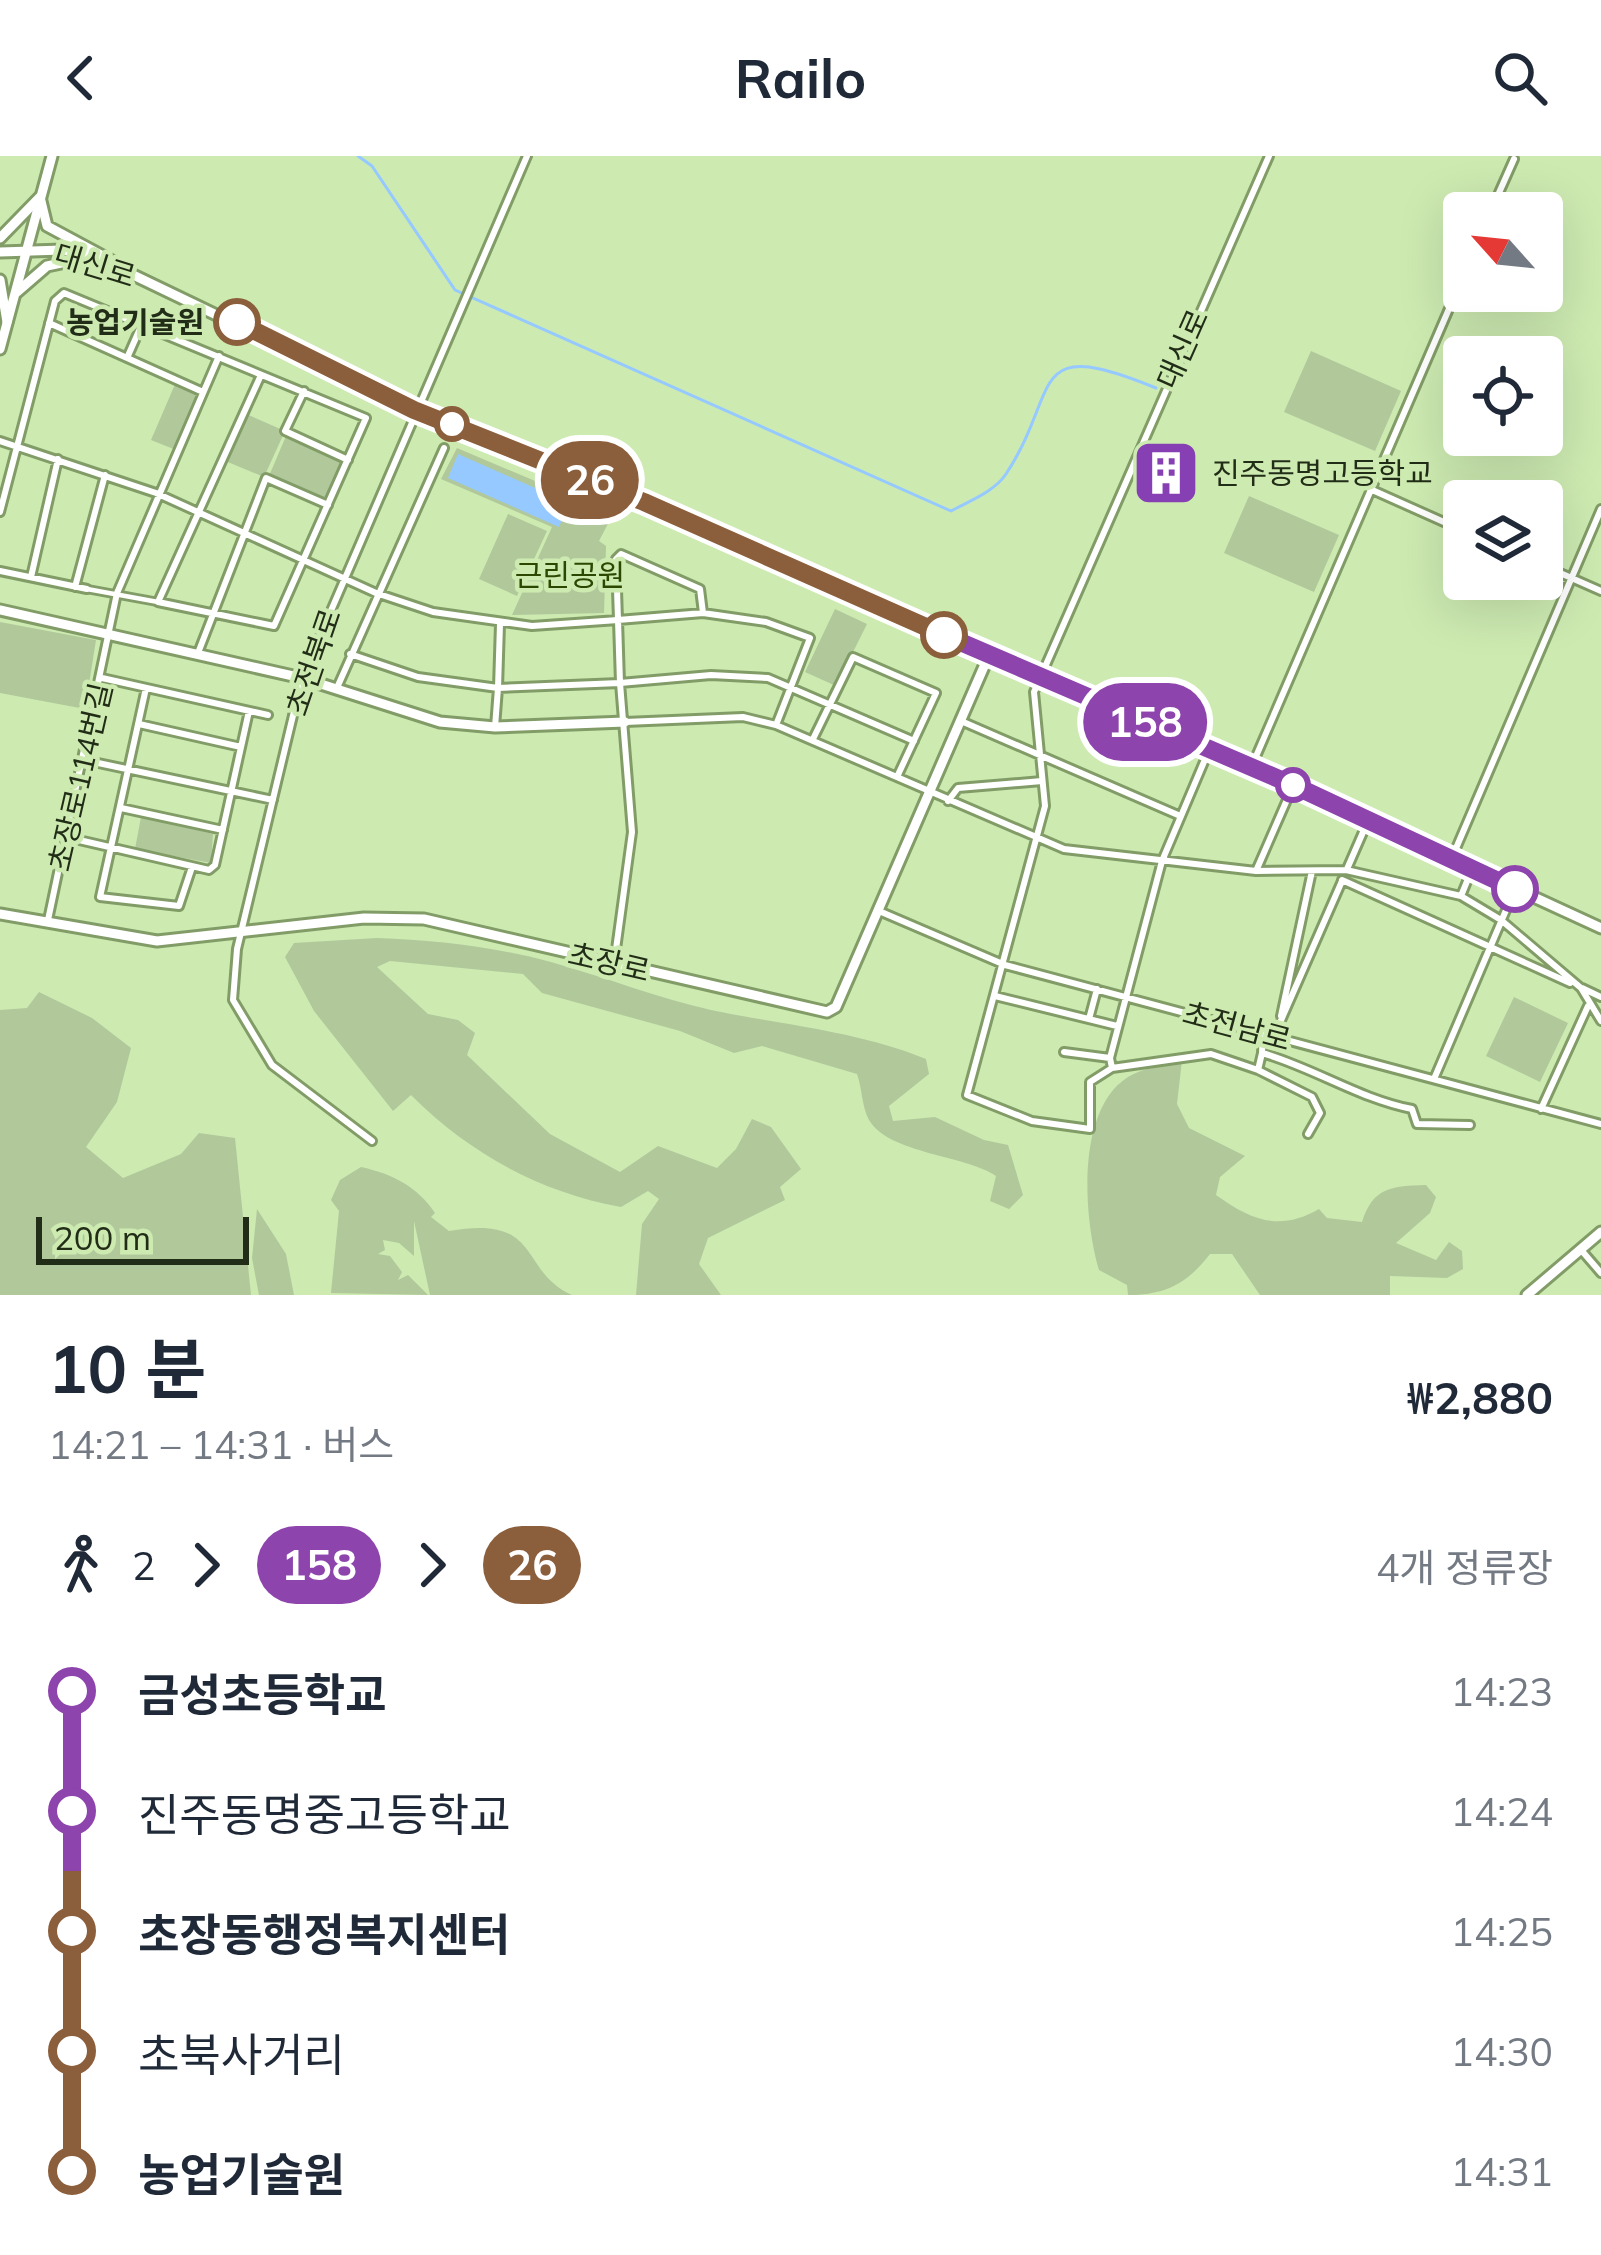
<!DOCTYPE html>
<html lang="ko">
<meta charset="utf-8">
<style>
:root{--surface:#fff;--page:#f2f2f3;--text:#1f2937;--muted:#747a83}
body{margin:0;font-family:Mulish,"Noto Sans KR",sans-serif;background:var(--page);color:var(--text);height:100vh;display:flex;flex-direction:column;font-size:45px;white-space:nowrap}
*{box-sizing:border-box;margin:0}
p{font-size:39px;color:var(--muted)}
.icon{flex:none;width:66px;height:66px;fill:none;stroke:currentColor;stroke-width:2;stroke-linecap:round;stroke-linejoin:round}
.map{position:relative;height:1139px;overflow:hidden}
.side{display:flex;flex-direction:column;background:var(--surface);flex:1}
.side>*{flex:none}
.badge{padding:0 24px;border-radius:39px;font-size:42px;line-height:78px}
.needle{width:78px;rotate:297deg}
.tools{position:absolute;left:1443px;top:36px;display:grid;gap:24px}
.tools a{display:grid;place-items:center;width:120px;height:120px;border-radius:12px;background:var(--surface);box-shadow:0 12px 48px #0002;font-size:60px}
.scale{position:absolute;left:36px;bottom:30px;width:213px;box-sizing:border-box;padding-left:12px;border:6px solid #222d17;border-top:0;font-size:33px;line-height:42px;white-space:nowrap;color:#222d17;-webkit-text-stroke:9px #cdeab1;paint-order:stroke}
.map>.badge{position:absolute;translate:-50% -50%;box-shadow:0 0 0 6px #fff}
.legs{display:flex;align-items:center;gap:18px;height:132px;padding:0 48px;font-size:39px}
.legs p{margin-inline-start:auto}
.head{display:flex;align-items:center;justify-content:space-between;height:204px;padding:0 48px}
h1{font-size:66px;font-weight:700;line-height:90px}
ul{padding:0 48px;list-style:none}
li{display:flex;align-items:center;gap:42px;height:120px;font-size:45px}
li i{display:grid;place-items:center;width:18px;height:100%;margin:0 15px;background:currentColor}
li i::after{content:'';width:30px;height:30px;margin:-15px;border:9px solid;border-radius:50%;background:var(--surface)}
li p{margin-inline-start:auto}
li:first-child i{background:linear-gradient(#0000 50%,currentColor 0)}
li:last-child i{background:linear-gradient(currentColor 50%,#0000 0)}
header{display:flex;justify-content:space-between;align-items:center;height:156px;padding:0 48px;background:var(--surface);font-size:54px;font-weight:700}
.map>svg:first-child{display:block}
.green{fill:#b1c89b}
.water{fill:#95c9ff}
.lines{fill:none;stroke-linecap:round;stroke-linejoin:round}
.stream{stroke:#95c9ff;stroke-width:3}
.pedestrian-casing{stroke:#829c67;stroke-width:10}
.minor-casing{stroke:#829c67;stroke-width:12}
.tertiary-casing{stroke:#829c67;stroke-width:15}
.secondary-casing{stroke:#829c67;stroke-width:15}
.pedestrian{stroke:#fff;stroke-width:4.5}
.minor{stroke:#fff;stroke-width:6}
.tertiary{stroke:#fff;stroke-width:9}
.secondary{stroke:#fff;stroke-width:9}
.line-1-casing{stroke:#fff;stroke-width:27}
.line-2-casing{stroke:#fff;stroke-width:27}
.line-1{stroke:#8e44ad;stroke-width:18}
.line-2{stroke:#8b5e3c;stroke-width:18}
.stop-2-dot{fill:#fff;stroke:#8b5e3c;stroke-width:6}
.stop-1-dot{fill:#fff;stroke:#8e44ad;stroke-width:6}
.labels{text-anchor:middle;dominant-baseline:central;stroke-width:9;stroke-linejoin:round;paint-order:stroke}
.street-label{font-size:30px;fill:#222d17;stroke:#cdeab1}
.stop-label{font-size:30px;font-weight:bold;fill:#222d17;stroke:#cdeab1;text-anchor:end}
.poi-label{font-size:30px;fill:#222d17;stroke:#cdeab1;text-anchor:start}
.park-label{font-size:30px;fill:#2c4700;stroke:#cdeab1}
</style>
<header><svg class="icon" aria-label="back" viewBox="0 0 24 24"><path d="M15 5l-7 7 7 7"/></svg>Railo<svg class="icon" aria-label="search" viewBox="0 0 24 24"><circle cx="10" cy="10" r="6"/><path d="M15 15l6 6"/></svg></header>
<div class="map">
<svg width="1601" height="1139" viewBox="0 0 1601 1139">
<rect width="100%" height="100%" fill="#cdeab1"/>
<!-- green -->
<path class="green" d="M1311,195L1401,235L1375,295L1284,256Z
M176,226L201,237L176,294L151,284Z
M244,257L285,275L264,321L223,304Z
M286,280L344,306L327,345L269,320Z
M457,292L613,358L599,385L606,390L604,457L512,459L552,371L441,323Z
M1249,340L1339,379L1314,436L1224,397Z
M508,358L547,375L517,440L479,423Z
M835,453L867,468L836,530L805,516Z
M0,466L96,484L85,553L0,537Z
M141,661L213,678L211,707L135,693Z
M377,782C436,784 495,791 551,806C605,821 657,842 711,854C783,869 858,875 926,903L929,918L889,950L893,965L935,961L984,984L1008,989L1023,1039L1009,1053L990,1045L996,1020C966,999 889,998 869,964C862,952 862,931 857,918L762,890L734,897L680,875L542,837L523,818L390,805L377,811L428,858L458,864L475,877L467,899L550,978L620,1016L658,990L717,1012L736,993L752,963L771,971L801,1013L780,1031L785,1044L708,1082L699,1108L721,1139H636L642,1068L659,1043L648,1035L621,1051C539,1036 469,997 411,939L393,955L314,855L285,801L294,787Z
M39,836L92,862L131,892L117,946L86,991L123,1022L181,998L199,977L235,982L251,1139H0V854L27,852Z
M1514,841L1568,867L1540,926L1486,900Z
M1182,904L1177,948L1189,972L1245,1000L1220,1021L1216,1039C1251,1064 1279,1076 1319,1053L1327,1062L1362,1066C1373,1031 1392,1030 1426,1029L1436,1041L1430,1057L1396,1087L1436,1104L1449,1086L1462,1095L1463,1113L1447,1122L1390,1120V1139H1260L1232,1098H1210C1187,1128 1165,1139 1128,1139L1127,1129L1099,1114C1084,1064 1075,954 1128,921C1142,912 1165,909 1182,904Z
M361,1011C392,1018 417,1030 435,1057L431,1061L449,1075C543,1058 518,1115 572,1139H430L414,1065V1100L399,1087L383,1084L385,1094L378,1098L390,1100L402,1116L398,1124L408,1119L428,1139L331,1137L339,1055L331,1044L340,1024Z
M257,1053L286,1098L294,1139H259L252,1102Z"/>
<!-- water -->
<path class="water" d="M458,298L569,347L559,371L448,322Z"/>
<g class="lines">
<!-- stream -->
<path class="stream" d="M358,0L372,10L455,134L951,355C969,345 994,336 1006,318C1062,233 1024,178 1156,232"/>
<!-- pedestrian casing -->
<g class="pedestrian-casing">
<path id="pedestrian" d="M87,433L158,446"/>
</g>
<!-- minor casing -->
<g class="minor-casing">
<path id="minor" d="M1490,57L1514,3
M49,167L203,236
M127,202L142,168
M304,235L285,275L348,304
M0,285L156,337L376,437L433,456L532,470L618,464L620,527L711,519L768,522L914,585
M1370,333L1464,375
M0,356L55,145L64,137L366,262L274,470L158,446L261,219
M621,398L700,433L703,457L618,464L616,403Z
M1542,409L1601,435
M0,415L87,433
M31,421L58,303
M75,431L105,319
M703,457L766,466L810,482L776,569
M198,497L266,322L328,349
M350,498L418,521L498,532L500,468
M102,522L268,559
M146,532L100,741L179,750L192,711
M336,534L444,292
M961,565L1178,659
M625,566L743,561L776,569L1064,693L1256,715L1346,714L1461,740L1501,764L1581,832L1601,865
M139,568L241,591
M495,571L498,532L620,527L632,676L614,808
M813,583L853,501L936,537L897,621
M1209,594L1162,705L1110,902L1112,912L1090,926V973L1032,965L967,939L1045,650L1034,536L1269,0
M84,604L273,644
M1251,612L1464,118
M948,645L958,632L1042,625
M121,652L223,674
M66,681L209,714L215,709L249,555
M1451,704L1601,353
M1347,713L1367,667
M1256,715L1293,630
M1342,724L1570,827
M1461,740L1472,713
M879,755L1005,809L1601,968
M48,764L117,437L219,200
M1582,832L1601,841
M995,840L1117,870
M1281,860L1312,715
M1089,863L1097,833
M1263,876L1262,897C1314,912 1360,943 1412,953L1417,968L1470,969
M1275,878L1342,725
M1064,896L1110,902
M1112,912L1211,898L1258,914L1262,897
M1258,914L1312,941L1320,957L1308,978
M1434,923L1515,733
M1541,953L1588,850
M372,985L272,909L233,844L237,793L302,522L527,0
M1582,1095L1601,1117"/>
</g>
<!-- tertiary casing -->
<g class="tertiary-casing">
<path id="tertiary" d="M0,82L40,41L47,70L114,106
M0,96L63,94L102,104L414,254L644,346L1293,630L1601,772
M0,124L7,166
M17,136L47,110L90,101
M0,454L302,522L440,566L495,571L625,566
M0,758L157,785L364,762L424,763L827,856L836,851L989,499
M1527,1139L1601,1076"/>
</g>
<!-- secondary casing -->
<g class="secondary-casing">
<path id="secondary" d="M0,193L52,0"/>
</g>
<!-- pedestrian -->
<use href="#pedestrian" class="pedestrian"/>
<!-- minor -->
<use href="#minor" class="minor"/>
<!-- tertiary -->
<use href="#tertiary" class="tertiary"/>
<!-- secondary -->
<use href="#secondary" class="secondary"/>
</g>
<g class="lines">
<!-- line-1 casing -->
<g class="line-1-casing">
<path id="line-1" d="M944,479L1293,629L1515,733"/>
</g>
<!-- line-2 casing -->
<g class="line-2-casing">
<path id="line-2" d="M237,166L414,254L644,346L944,479"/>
</g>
<!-- line-1 -->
<use href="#line-1" class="line-1"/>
<!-- line-2 -->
<use href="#line-2" class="line-2"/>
</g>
<!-- icons -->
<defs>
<g id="building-square" transform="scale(3.45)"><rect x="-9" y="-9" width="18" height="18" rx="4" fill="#8640b3" stroke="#cdeab1"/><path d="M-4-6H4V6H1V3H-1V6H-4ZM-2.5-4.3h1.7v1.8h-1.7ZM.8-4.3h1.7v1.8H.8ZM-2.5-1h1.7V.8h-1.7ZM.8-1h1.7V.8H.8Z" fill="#fff"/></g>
</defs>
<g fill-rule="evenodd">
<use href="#building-square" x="1166" y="317"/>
</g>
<!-- markers -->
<g class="stop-2-dot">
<circle cx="237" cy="166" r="21"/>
<circle cx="452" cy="268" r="15"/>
<circle cx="944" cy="479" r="21"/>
</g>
<g class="stop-1-dot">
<circle cx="1293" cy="629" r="15"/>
<circle cx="1515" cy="733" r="21"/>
</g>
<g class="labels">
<!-- street labels -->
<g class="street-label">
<text transform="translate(95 109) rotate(17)">대신로</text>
<text transform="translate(1182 193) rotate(-66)">대신로</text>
<text transform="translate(313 506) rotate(-71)">초전북로</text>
<text transform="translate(80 621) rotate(-77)">초장로114번길</text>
<text transform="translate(609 806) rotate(13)">초장로</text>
<text transform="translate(1237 870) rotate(15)">초전남로</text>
</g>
<!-- stop labels -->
<g class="stop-label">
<text x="204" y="166">농업기술원</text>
</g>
<!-- poi labels -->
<g class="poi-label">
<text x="1212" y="317">진주동명고등학교</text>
</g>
<!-- park labels -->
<g class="park-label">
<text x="570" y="419">근린공원</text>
</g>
</g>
</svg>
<div class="tools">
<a><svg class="needle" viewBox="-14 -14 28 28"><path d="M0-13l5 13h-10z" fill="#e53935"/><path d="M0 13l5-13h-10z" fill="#747a83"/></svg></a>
<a><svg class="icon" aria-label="locate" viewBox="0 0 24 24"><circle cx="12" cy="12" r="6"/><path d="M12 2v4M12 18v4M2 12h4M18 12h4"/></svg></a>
<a><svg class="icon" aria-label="layers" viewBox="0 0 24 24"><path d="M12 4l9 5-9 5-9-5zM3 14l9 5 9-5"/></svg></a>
</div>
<div class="scale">200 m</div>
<b class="badge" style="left:1145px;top:566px;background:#8e44ad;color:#fff">158</b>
<b class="badge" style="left:590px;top:324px;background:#8b5e3c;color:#fff">26</b>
</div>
<section class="side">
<div class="head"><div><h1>10 분</h1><p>14:21 – 14:31 · 버스</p></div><b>₩2,880</b></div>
<div class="legs"><svg class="icon" aria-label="walk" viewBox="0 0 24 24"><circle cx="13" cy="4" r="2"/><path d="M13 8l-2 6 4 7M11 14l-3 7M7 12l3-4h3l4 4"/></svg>2<svg class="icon" aria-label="forward" viewBox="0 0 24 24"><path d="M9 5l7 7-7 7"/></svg><b class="badge" style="background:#8e44ad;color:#fff">158</b><svg class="icon" aria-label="forward" viewBox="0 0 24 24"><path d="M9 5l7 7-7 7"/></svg><b class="badge" style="background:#8b5e3c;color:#fff">26</b><p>4개 정류장</p></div>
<ul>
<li><i style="color:#8e44ad"></i><b>금성초등학교</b><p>14:23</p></li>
<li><i style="color:#8e44ad"></i><span>진주동명중고등학교</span><p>14:24</p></li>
<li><i style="color:#8b5e3c"></i><b>초장동행정복지센터</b><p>14:25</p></li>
<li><i style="color:#8b5e3c"></i><span>초북사거리</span><p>14:30</p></li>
<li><i style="color:#8b5e3c"></i><b>농업기술원</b><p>14:31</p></li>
</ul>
</section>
